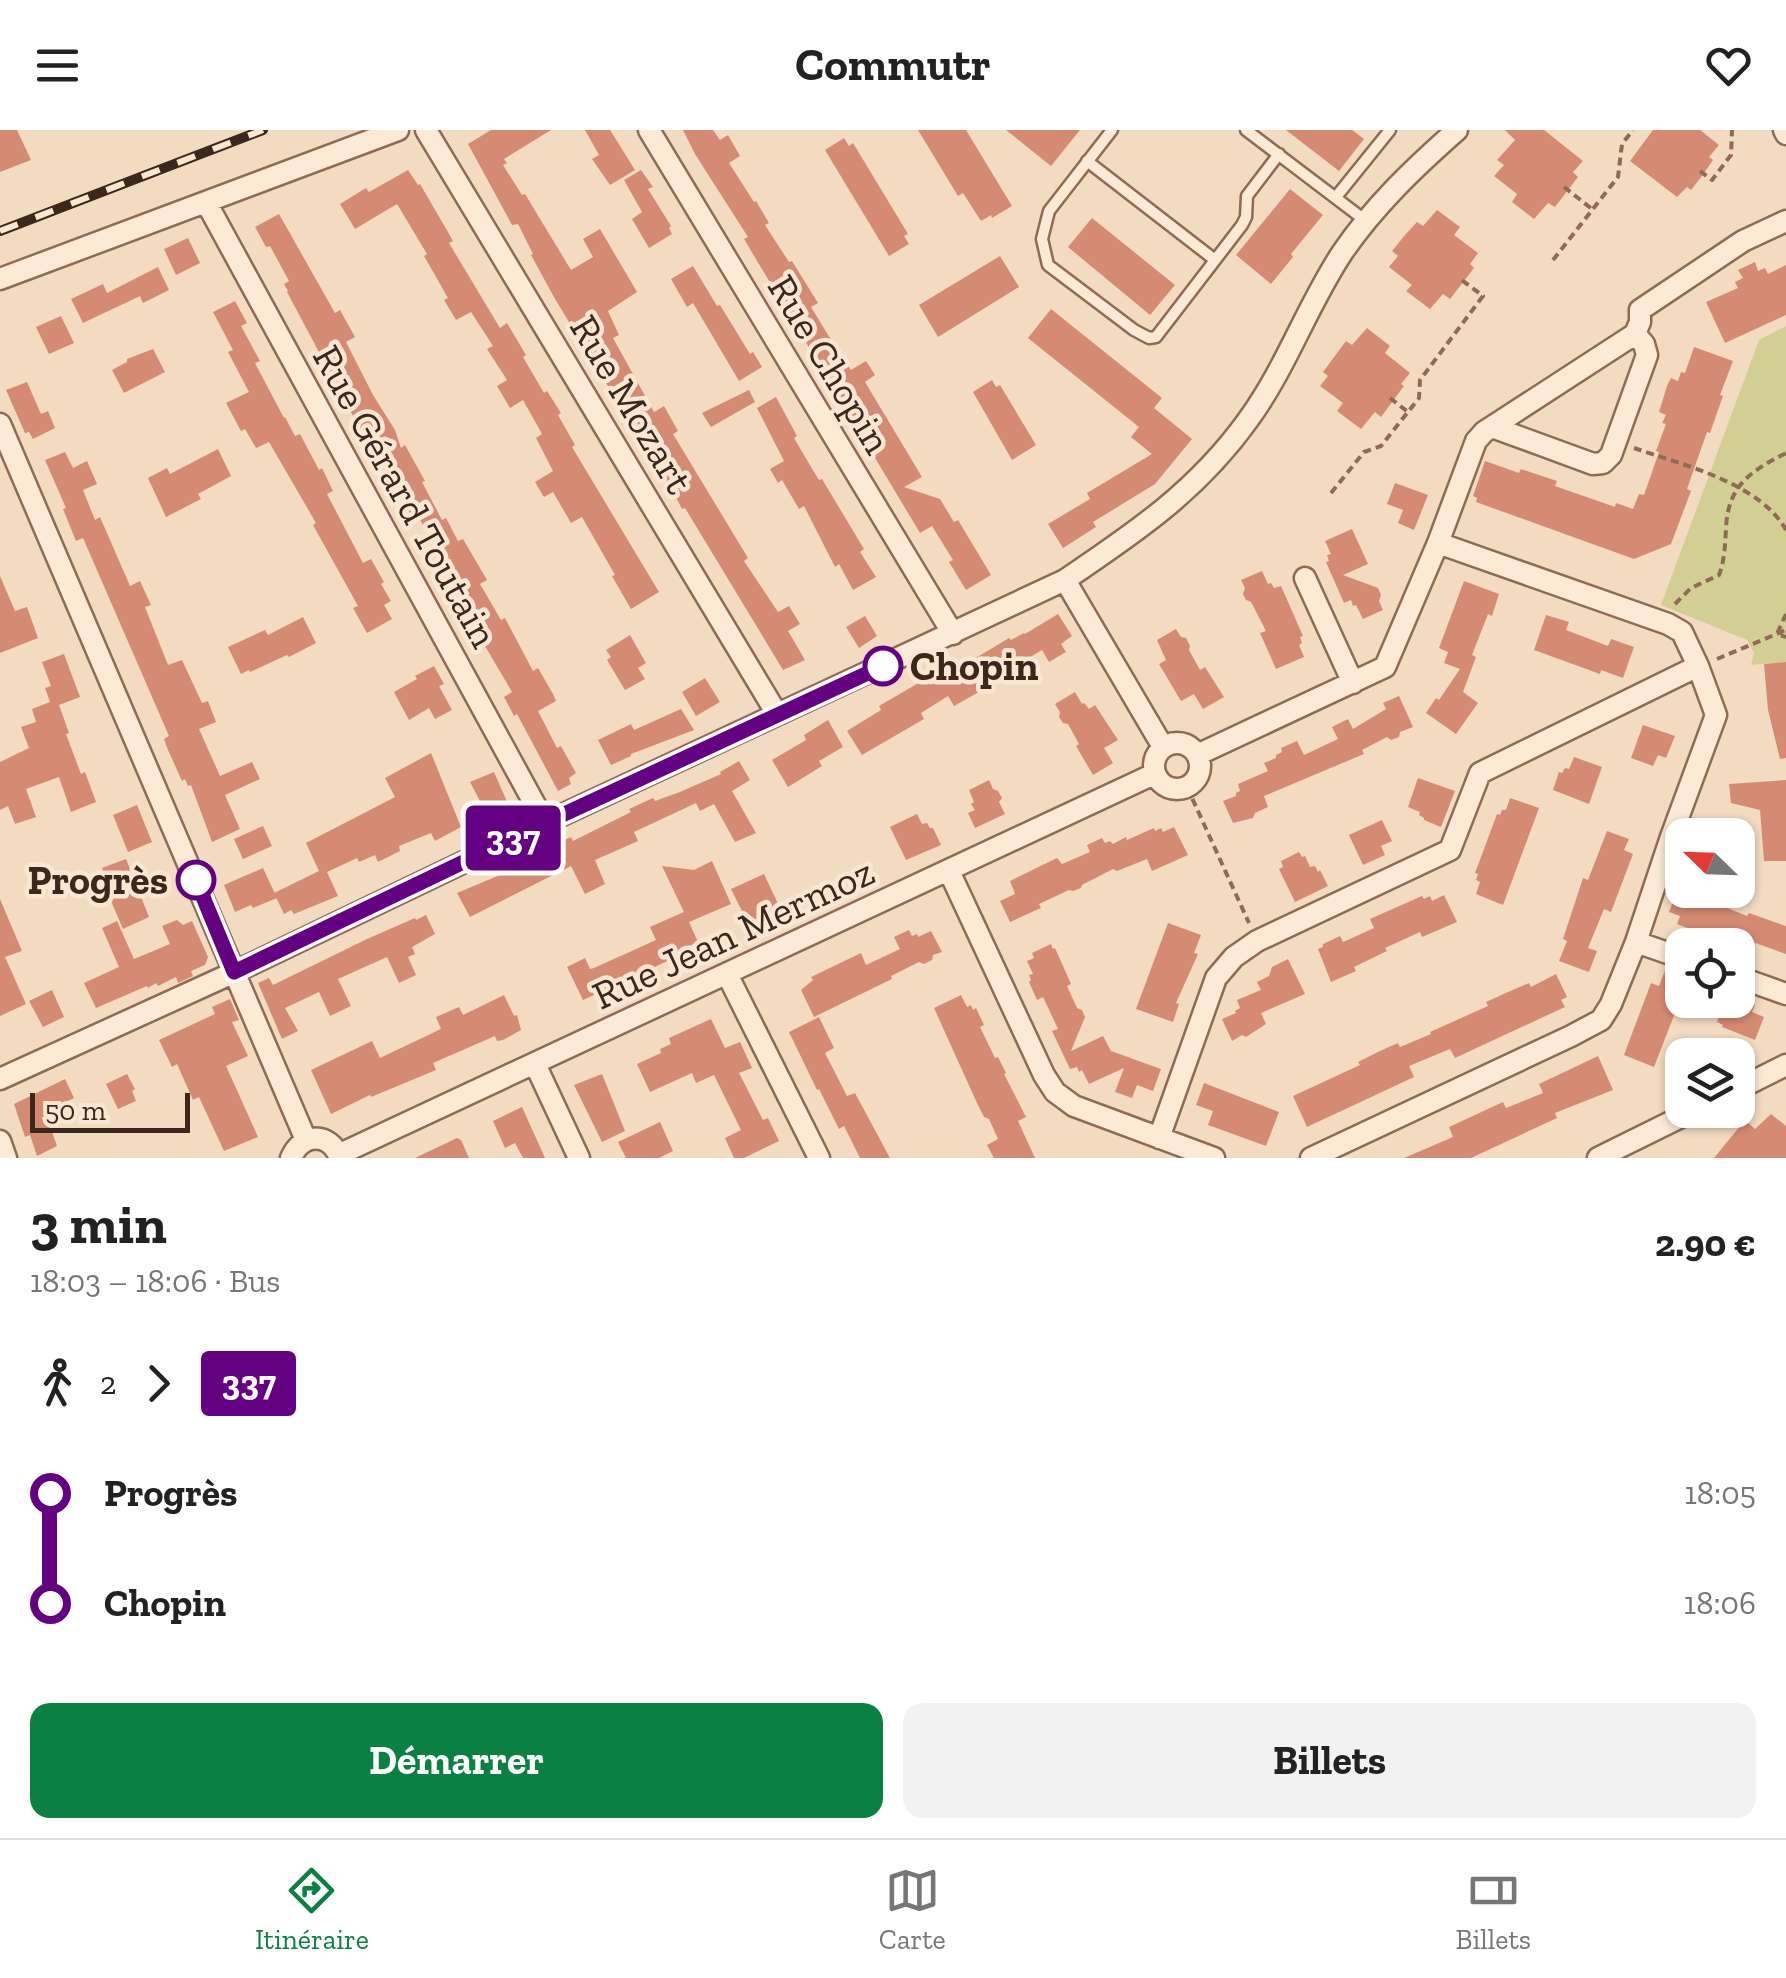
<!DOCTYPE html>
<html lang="fr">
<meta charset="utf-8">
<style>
:root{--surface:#fff;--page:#f2f2f2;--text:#222;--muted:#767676;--line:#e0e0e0;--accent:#0b8043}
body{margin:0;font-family:"Zilla Slab",serif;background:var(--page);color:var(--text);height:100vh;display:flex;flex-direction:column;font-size:38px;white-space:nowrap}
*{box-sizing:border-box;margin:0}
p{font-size:32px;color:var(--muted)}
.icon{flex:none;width:55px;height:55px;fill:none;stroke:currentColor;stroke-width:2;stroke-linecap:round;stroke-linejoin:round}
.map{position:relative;height:1028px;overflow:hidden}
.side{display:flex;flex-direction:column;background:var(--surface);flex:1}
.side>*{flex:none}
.badge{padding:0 20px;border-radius:8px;font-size:35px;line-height:65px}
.needle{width:65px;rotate:293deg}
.tools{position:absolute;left:1665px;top:688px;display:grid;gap:20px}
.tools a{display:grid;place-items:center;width:90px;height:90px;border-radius:20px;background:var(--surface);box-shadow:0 2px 8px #0004;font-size:50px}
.scale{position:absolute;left:30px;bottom:25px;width:160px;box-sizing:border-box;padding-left:10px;border:5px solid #3d261c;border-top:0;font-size:28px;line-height:35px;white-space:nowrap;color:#3d261c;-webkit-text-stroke:8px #f9e7d2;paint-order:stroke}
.map>.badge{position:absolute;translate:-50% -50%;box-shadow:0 0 0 5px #fff}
.legs{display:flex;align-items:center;gap:15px;height:110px;padding:0 30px;font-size:32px}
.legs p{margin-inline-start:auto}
.headline{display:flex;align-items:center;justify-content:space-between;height:170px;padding:0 30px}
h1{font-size:55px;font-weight:700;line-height:75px}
.cta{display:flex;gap:20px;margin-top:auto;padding:20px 30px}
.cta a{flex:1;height:115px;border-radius:20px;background:var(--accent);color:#fff;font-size:40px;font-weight:700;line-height:115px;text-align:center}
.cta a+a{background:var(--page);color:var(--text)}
ul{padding:0 30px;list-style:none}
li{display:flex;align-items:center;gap:35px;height:110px;font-size:38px}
li i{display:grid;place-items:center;width:15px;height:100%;margin:0 12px;background:currentColor}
li i::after{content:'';width:25px;height:25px;margin:-12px;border:8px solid;border-radius:50%;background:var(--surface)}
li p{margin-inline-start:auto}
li:first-child i{background:linear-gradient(#0000 50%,currentColor 0)}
li:last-child i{background:linear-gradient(currentColor 50%,#0000 0)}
header{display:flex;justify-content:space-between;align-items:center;height:130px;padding:0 30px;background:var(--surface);font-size:45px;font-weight:700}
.tabs{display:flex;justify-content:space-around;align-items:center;height:140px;border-top:2px solid var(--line);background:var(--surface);font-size:28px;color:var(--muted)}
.tabs a{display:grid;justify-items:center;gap:5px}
.tabs .current{color:var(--accent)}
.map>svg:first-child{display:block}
.green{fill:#d3cf94}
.building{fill:#d58b73}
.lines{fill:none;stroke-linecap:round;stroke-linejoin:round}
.service-casing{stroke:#8f6b56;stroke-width:15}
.minor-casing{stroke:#8f6b56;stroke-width:25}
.path{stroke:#8f6b56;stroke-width:4;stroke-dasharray:8 5;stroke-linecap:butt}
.service{stroke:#fcead6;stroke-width:10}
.minor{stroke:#fcead6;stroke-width:20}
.rail-casing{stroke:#3d261c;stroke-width:10}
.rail{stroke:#f9e7d2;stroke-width:6;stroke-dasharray:19;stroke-linecap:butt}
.line-1-casing{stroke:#fff;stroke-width:22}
.line-1{stroke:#640082;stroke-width:15}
.stop-1-dot{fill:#fff;stroke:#640082;stroke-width:5}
.labels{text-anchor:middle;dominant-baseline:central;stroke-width:9;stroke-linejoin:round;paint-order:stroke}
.street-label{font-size:40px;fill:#3d261c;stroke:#f9e7d2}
.stop-label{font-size:40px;font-weight:bold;fill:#3d261c;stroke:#f9e7d2;text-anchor:start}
</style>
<header><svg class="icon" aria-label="menu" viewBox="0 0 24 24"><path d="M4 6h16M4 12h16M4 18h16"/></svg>Commutr<svg class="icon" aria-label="heart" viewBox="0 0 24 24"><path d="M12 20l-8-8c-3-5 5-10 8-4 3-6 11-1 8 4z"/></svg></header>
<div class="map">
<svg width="1786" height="1028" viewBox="0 0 1786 1028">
<rect width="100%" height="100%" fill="#f3dbc1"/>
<!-- green -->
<path class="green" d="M1786,196V532L1751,535L1754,523L1747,510L1661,475L1759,210Z"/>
<!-- building -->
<path class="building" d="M0,0H17L31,30L0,42Z
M491,0H551L504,29L507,33L503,35L522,65L525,64L571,140L593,127L583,109L600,99L637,162L608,181L619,205L613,208L654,282L664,276L678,301L673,304L748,428L744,431L778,482L789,476L800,494L788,501L805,530L783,540L685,378L682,379L651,320L653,319L633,286L628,289L555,169L531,125L533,124L518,94L512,95L468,14Z
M585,0H610L635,40L610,55L592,29L599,25Z
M683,0H713L720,10L728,5L740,26L729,33L754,72L756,71L769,93L765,95L789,132L792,131L818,173L811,177L833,213L851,240L866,231L875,245L865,252L922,347L904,357L940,369L954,392L958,390L991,445L966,460L949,432L953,430L932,396L920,403L744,109L748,107L695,24Z
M918,0H966L1012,76L992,88L991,85L981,91L963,63L958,66Z
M1006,0H1080L1051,36Z
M1286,0H1352L1364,9L1339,41Z
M1505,0H1544L1583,31L1573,42L1578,47L1555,77L1548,73L1534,89L1512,72L1517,64L1494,46L1504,35L1497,30L1515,10Z
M1653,0H1700L1719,15L1709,27L1713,30L1702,46L1691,60L1687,57L1677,67L1630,31Z
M844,8L849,16L853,13L908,104L904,106L909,114L889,126L825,20Z
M408,40L418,55L420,54L448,102L453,111L449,113L500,198L507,193L526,225L523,227L544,263L547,261L561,283L558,285L575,315L572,317L659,462L631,479L612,446L615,445L582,387L571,393L553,362L544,367L535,352L553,341L536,308L542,304L523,270L510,278L497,256L507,250L487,219L493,216L471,182L456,190L444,170L448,168L424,126L427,124L397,74L355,99L340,74L366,58L369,62Z
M641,40L653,57L648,59L671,96L669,98L672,104L649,118L632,89L642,82L624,50Z
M1290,59L1323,85L1291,124L1293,127L1271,154L1236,125Z
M1437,80L1460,97L1454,105L1478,123L1470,134L1474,138L1450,169L1443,164L1430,179L1406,161L1412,155L1389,137L1398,126L1392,121L1405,105L1417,92L1423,96Z
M279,84L335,183L340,180L355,207L346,212L373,265L395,300L401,318L405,315L425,351L422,352L442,390L446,388L458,411L463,409L487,450L480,454L501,490L505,488L533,541L538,538L553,564L556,571L538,581L557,618L561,616L576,643L569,648L571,654L558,661L517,584L514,586L504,567L512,562L459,472L462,470L441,434L444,433L419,388L414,391L389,345L380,330L377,331L287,162L288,161L284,154L289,151L270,116L266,117L255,97Z
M1092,88L1175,155L1150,185L1068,117Z
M188,108L200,133L176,145L164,119Z
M1000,126L1019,157L938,207L919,175Z
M1755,132L1758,141L1765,138L1768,144L1786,135V185L1725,213L1706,172L1738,158L1735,152L1743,148L1738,140Z
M693,136L717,176L720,175L750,224L753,222L762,237L739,251L693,173L687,177L671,149Z
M158,137L169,160L143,173L140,166L83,193L71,169L103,154L107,163Z
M235,171L247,193L241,196L260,231L255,233L284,288L285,287L295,306L300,304L319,340L322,338L333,361L327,364L363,433L371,429L384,452L381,454L391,471L384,475L392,489L367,503L353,478L358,476L313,395L316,393L269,312L256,318L245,299L241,301L226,273L249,262L228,222L233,220L213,182Z
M1051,179L1162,268L1154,278L1192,309L1155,354L1093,392L1096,397L1063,418L1048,394L1090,369L1087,363L1152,324L1131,307L1139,297L1028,208Z
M61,186L74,213L49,224L36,197Z
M1367,198L1390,216L1385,223L1410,243L1401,254L1404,256L1381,287L1375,282L1361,299L1337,281L1343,273L1320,256L1328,246L1323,242L1346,211L1352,215Z
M1694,217L1733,231L1720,265L1723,266L1710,303L1707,302L1687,359L1691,361L1671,414L1634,429L1476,372L1477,368L1473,366L1485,331L1519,343L1521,339L1557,351L1555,356L1615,377L1616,373L1633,379L1639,364L1644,365L1659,322L1656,321L1666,294L1662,293L1666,285L1659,282L1667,256L1671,248L1678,251L1681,242L1685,243Z
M153,219L165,242L124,263L112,240L127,232V229Z
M992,250L996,257L1000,255L1036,315L1012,330L973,262Z
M27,252L41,284L48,281L55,298L33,309L29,302L25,303L6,260Z
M749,260L755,272L711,297L702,283Z
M776,267L797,306L794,308L814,342L819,350L822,349L864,419L860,422L876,447L853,460L839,434L835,437L804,376L799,379L782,350L778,353L770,339L784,331L757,278Z
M218,319L231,346L198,364L201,369L166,387L148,348L167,338L170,344Z
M65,322L73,338L87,331L97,354L83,360L95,390L100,387L130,456L140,451L151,475L145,477L168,535L182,530L202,573L208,571L216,592L199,599L220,646L252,632L260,649L225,665L240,699L212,712L191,655L188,656L185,649L182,651L168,620L164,609L169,606L83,408L76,411L63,379L66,378L45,330Z
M1395,353L1428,365L1414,400L1398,393L1403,380L1387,374Z
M1352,399L1368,434L1343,445L1378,458L1381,465L1379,471L1383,480L1363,489L1356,475L1353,476L1351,470L1344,473L1326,432L1329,431L1327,425L1331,424L1325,411Z
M1262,441L1268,454L1271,453L1274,458L1281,456L1303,506L1300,507L1302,513L1299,515L1304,527L1276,539L1260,503L1266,501L1251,472L1246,470L1243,464L1245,458L1241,450Z
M0,446L15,481L27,477L38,508L0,523Z
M1464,451L1499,464L1492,486L1488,484L1472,525L1476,527L1463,562L1478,573L1456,604L1426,583L1436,568L1439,570L1460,539L1444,533L1448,522L1439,518Z
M1058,484L1072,506L1061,514L1066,522L1049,532L1042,520L1007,541L1009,545L954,576L948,566L921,583L924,589L862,625L847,601L881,580L879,576L927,548L931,555L1009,508L1011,510L1024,503L1025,504Z
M1546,485L1569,492L1566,500L1608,516L1611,509L1634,517L1623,548L1601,540L1600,544L1534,520Z
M865,486L877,506L859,518L846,497Z
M303,487L316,513L289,527L287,525L250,542L249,540L241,544L228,517L265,500L268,505Z
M1176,499L1181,507L1186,508L1190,516L1189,520L1200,540L1205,537L1224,567L1203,579L1194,564L1181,571L1159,534L1166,530L1157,510Z
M630,505L646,533L638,538L645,549L625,560L607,530L611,527L606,520Z
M64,524L80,567L59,575L69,603L66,604L81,644L85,642L96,672L71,682L59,647L26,659L36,687L15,694L8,676L0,680V632L29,618L21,597L36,592L32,579L50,572L45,558L51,556L42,532Z
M1786,532V628L1780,629L1768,580L1764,534Z
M434,536L444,554L439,556L452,580L435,589L429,578L409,590L394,562L417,549L415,546Z
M705,548L720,572L696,586L682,562Z
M1075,562L1082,574L1084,573L1089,579L1095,575L1118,610L1104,618L1113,633L1093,645L1076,616L1079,614L1068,594L1063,593L1059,587L1060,582L1055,574Z
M1399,566L1413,597L1400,602L1399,607L1391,610L1387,607L1362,620L1364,624L1264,666L1268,677L1255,683L1253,688L1233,693L1223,671L1236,666V663L1240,661L1238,654L1268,641L1264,633L1276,628V625L1282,622L1281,618L1297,611L1304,625L1338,609L1332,597L1348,589L1353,599L1386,579L1383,573Z
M681,579L694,600L631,624V626L611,635L598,610L631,594L634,600Z
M828,590L843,617L819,631L822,636L788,657L772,630L806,610L804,605Z
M1643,595L1675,606L1666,628L1658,625L1653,636L1631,628Z
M431,623L461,697L435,711L431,703L399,716L400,721L378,732L375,725L359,732L357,728L327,742L338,766L294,784L291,780L284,784L274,763L319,741L306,713L395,667L385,648Z
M1574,627L1602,637L1589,674L1553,660L1559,642L1562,643L1565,638L1569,639Z
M739,631L750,650L732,661L756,703L735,712L714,674L700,681L696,673L634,702L638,711L595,730L605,754L585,764L571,736L470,787L457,763L514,739L512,735L571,707L573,711L631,682L629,679L653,668L655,671L680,662L721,644L720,642Z
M494,642L512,683L491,692L470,652Z
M1418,648L1455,661L1441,697L1424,690V688L1419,685L1420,682L1408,677Z
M989,650L993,659L998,661L1002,668L999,672L1005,684L975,698L968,683L975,680L971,674L974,672L969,660Z
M1786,650V731H1764L1760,680L1731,673L1729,654Z
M1510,668L1539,678L1503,775L1476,764L1480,752L1476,750L1478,744L1475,743L1497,684L1500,685L1502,680H1506Z
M137,675L152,712L128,722L113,685Z
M917,684L922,694L927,693L930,698H933L941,715L906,730L890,697Z
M1382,690L1392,711L1381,716L1385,725L1363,735L1349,705Z
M263,696L272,716L243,729L234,709Z
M1174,697L1188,725L1152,741L1147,729L1117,741L1113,739L1082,755L1081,758L1073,761L1069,760L1039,774L1041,778L1010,792L1000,771L1015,764L1010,751L1057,728L1062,734L1090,722L1087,715L1102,708L1105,713L1110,711L1113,714L1126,707L1127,710L1154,698L1155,701L1161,698L1163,702Z
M1607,701L1629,709L1624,720L1633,724L1611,782L1604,779L1588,818L1597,821L1589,842L1559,831L1567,811L1563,809L1583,748L1588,750Z
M1299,722L1302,727L1305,726L1310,737L1315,736L1318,742L1320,740L1328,756L1295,772L1279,739L1283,737L1281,731Z
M126,729L149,787L123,799L106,759L109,758L102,738Z
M712,731L731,774L689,792L698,812L687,817L689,821L583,870L567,837L585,828L590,839L594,838L656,810L650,797L684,782L662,736L694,740Z
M263,738L277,768L253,778L251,775L235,782L224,755Z
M764,744L780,778L748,793L731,759Z
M1678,758L1747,786L1749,783L1786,796V824L1741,808L1738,817V815H1732L1677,794L1680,786L1669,782Z
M1444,765L1457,792L1422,807L1420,802L1385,818L1387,821L1354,837L1356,841L1331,852L1318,819L1323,817V814L1340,806L1343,812L1374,798L1370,789L1422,766L1424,769L1430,766L1432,771Z
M0,769L22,821L5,827L26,874L0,886Z
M426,785L435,804L412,817L415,824L408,827L416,845L399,853L387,827L338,849L351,876L330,886L319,862L285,878L298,901L282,909L258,853L269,848L273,855L367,809L415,788L416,790Z
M177,790L183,795L192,791L208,827L205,835L191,841L193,846L178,853L176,847L158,856L156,853L148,858L147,856L96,878L84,853L119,837L102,798L117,791L134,829L170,814L162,796Z
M1168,793L1201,805L1194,823L1198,824L1176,873L1179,874L1173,892L1136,879Z
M909,800L912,806L917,804L918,807L931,801L942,822L933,825L932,830L924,834L919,832L891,846L892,849L814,887L801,860L813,850L811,847L861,823L866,835L900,819L894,807Z
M1051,814L1053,819L1055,818L1071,854L1067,856L1077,878L1082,880L1085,887L1071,921L1103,906L1111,921L1161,939L1153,961L1137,955L1132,968L1115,962L1124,938L1089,954L1082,940L1079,942L1077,937L1070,939L1052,901L1058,899L1043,867L1037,870L1029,852L1031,850L1029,845L1033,844L1027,831L1034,828L1032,823Z
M1288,829L1305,864L1261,883L1266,894L1246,907L1242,905L1232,911L1222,889L1236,883L1235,881L1240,878L1237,870L1261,860L1257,852L1269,846L1272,837Z
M1666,838L1682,844V865L1654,937L1624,925L1651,853L1659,856Z
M1556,844L1567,867L1561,870L1565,877L1455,928L1450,919L1409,936L1414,947L1307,997L1293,966L1360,935L1358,932L1380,921L1398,913L1400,917L1431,904L1430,902L1488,876L1486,872L1508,862L1529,853L1531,857Z
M52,860L64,887L43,897L29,871Z
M504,865L514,886L517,885L521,900L503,910L497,911L495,906L433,933L436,940L371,967L370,965L331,984L311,940L372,911L380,928L441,899L436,887L459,877L463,885Z
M961,865L967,877L971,875L973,880L976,878L984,895L980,897L995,928L998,927L1006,943L1004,944L1026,987L1018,991L1035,1028H994L987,1015L998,1009L989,989L984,987L977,973L934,878Z
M230,869L239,890L232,892L248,926L226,936L258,1007L224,1021L199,967L193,970L177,934L172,937L159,910L215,884L212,877Z
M1732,870H1743L1755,875L1752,882L1764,887L1755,910L1722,897L1723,895L1717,892L1724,873L1730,875Z
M819,887L834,918L825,923L847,966L855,963L890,1028H860L844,996L839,999L819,959L817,960L789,902Z
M711,889L725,918L740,912L752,938L739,943L763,990L768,988L779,1011L744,1028H734L725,1008L741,1000L714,945L696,953L692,943L650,962L637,934L661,923L660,919L671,914L669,908Z
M1598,926L1613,960L1555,983L1557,988L1471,1028H1404L1453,1007L1449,997L1503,972L1506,978L1543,963L1539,954Z
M127,944L135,959L132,961L136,971L118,979L106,954Z
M602,944L625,1001L602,1012L574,955Z
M65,949L74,968L45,982L57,1016L37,1026L30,1005L25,1007L14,974Z
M1204,953L1279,982L1266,1016L1208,995L1213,981L1196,975Z
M522,977L545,1028H523L515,1013L505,1018L493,991Z
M1771,984L1786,996V1028H1714L1745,990L1755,999Z
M660,992L673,1021L659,1028H626L618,1012Z
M457,1008L461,1010L469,1028H415Z"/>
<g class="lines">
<!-- service casing -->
<g class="service-casing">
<path id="service" d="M1112,0L1049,81L1042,109L1048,135L1134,200L1149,208L1156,207L1242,95L1246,87L1247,66L1279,24
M1246,0L1366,91
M1087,31L1215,130
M1336,67L1390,0"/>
</g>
<!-- minor casing -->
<g class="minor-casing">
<path id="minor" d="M426,0L777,584
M649,0L953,504
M1784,0L1786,4
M206,72L545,693
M0,149L398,0
M0,294L306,1010
M1492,297L1593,334L1603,333L1611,325L1647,225L1644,214L1635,204
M1305,448L1353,553
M1065,450L1163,617
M1154 636a23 23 0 1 1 46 0a23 23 0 1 1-46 0Z
M1197,625L1385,537L1438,413L1476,311L1484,302L1635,204L1640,192V180L1743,111L1786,91
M949,741L1044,945L1055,962L1074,976L1214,1028
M1636,812L1682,828
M727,844L819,1028
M1738,847L1786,864
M535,934L579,1028
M0,949L235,842L545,693L1065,450C1136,402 1197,361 1248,290C1286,238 1307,176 1342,123C1374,76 1415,37 1457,0
M1738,959L1786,935
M1159,1008L1216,848L1234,827L1257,811L1450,720L1480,643L1698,536
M0,1011L6,1028
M340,1024L1154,644
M291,1028C302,1002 330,1002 340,1028
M1311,1028L1571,906L1601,890L1611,874L1636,812L1671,707L1716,585L1698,536L1682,502L1668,494L1438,413
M1598,1028L1695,980"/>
</g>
<!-- path -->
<path class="path" d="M1700,41L1712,50L1731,25L1732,0
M1564,57L1592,79
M1553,130L1618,47L1622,14L1633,0
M1390,268L1408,282
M1634,318C1683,335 1760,353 1786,400
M1331,363L1364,322L1381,316L1419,268L1420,250L1483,166L1459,148
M1675,474L1691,458L1719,445C1725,429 1725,414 1726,398C1728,355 1751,341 1786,323
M1786,484L1777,504L1786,507
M1717,529L1786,500
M1187,657L1249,793"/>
<!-- service -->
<use href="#service" class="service"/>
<!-- minor -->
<use href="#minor" class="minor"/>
<!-- rail casing -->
<g class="rail-casing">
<path id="rail" d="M0,101L263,0"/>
</g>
<!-- rail -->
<use href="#rail" class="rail"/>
</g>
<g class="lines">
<!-- line-1 casing -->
<g class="line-1-casing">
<path id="line-1" d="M196,750L234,842L545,693L883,536"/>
</g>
<!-- line-1 -->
<use href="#line-1" class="line-1"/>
</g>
<!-- markers -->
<g class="stop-1-dot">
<circle cx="883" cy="536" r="18"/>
<circle cx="196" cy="750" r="18"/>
</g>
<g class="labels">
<!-- street labels -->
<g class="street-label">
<text transform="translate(830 234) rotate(59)">Rue Chopin</text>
<text transform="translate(632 274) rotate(59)">Rue Mozart</text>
<text transform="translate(406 366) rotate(61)">Rue Gérard Toutain</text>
<text transform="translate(733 803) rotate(-25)">Rue Jean Mermoz</text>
</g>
<!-- stop labels -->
<g class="stop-label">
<text x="910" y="536">Chopin</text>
<text x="168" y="750" text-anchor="end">Progrès</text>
</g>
</g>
</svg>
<div class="tools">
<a><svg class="needle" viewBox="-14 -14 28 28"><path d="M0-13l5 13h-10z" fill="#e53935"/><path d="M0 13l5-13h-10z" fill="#767676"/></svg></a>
<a><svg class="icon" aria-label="locate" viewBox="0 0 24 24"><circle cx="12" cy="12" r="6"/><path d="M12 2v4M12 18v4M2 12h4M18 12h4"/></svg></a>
<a><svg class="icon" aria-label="layers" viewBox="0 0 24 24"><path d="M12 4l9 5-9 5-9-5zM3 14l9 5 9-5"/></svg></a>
</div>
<div class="scale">50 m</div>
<b class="badge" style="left:513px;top:708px;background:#640082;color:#fff">337</b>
</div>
<section class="side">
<div class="headline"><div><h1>3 min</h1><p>18:03 – 18:06 · Bus</p></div><b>2.90 €</b></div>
<div class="legs"><svg class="icon" aria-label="walk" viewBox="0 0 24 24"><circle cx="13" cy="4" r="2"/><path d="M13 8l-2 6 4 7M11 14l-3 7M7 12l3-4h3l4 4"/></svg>2<svg class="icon" aria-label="forward" viewBox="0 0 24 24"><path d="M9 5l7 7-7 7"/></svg><b class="badge" style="background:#640082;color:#fff">337</b></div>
<ul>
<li><i style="color:#640082"></i><b>Progrès</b><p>18:05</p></li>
<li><i style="color:#640082"></i><b>Chopin</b><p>18:06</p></li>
</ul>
<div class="cta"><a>Démarrer</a><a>Billets</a></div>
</section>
<nav class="tabs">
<a class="current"><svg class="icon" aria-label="directions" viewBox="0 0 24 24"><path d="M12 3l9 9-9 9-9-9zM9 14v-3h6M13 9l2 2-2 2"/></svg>Itinéraire</a>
<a><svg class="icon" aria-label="map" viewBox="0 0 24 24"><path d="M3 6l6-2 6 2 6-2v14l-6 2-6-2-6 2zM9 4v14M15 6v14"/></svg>Carte</a>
<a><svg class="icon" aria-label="tickets" viewBox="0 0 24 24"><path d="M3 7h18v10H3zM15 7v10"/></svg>Billets</a>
</nav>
